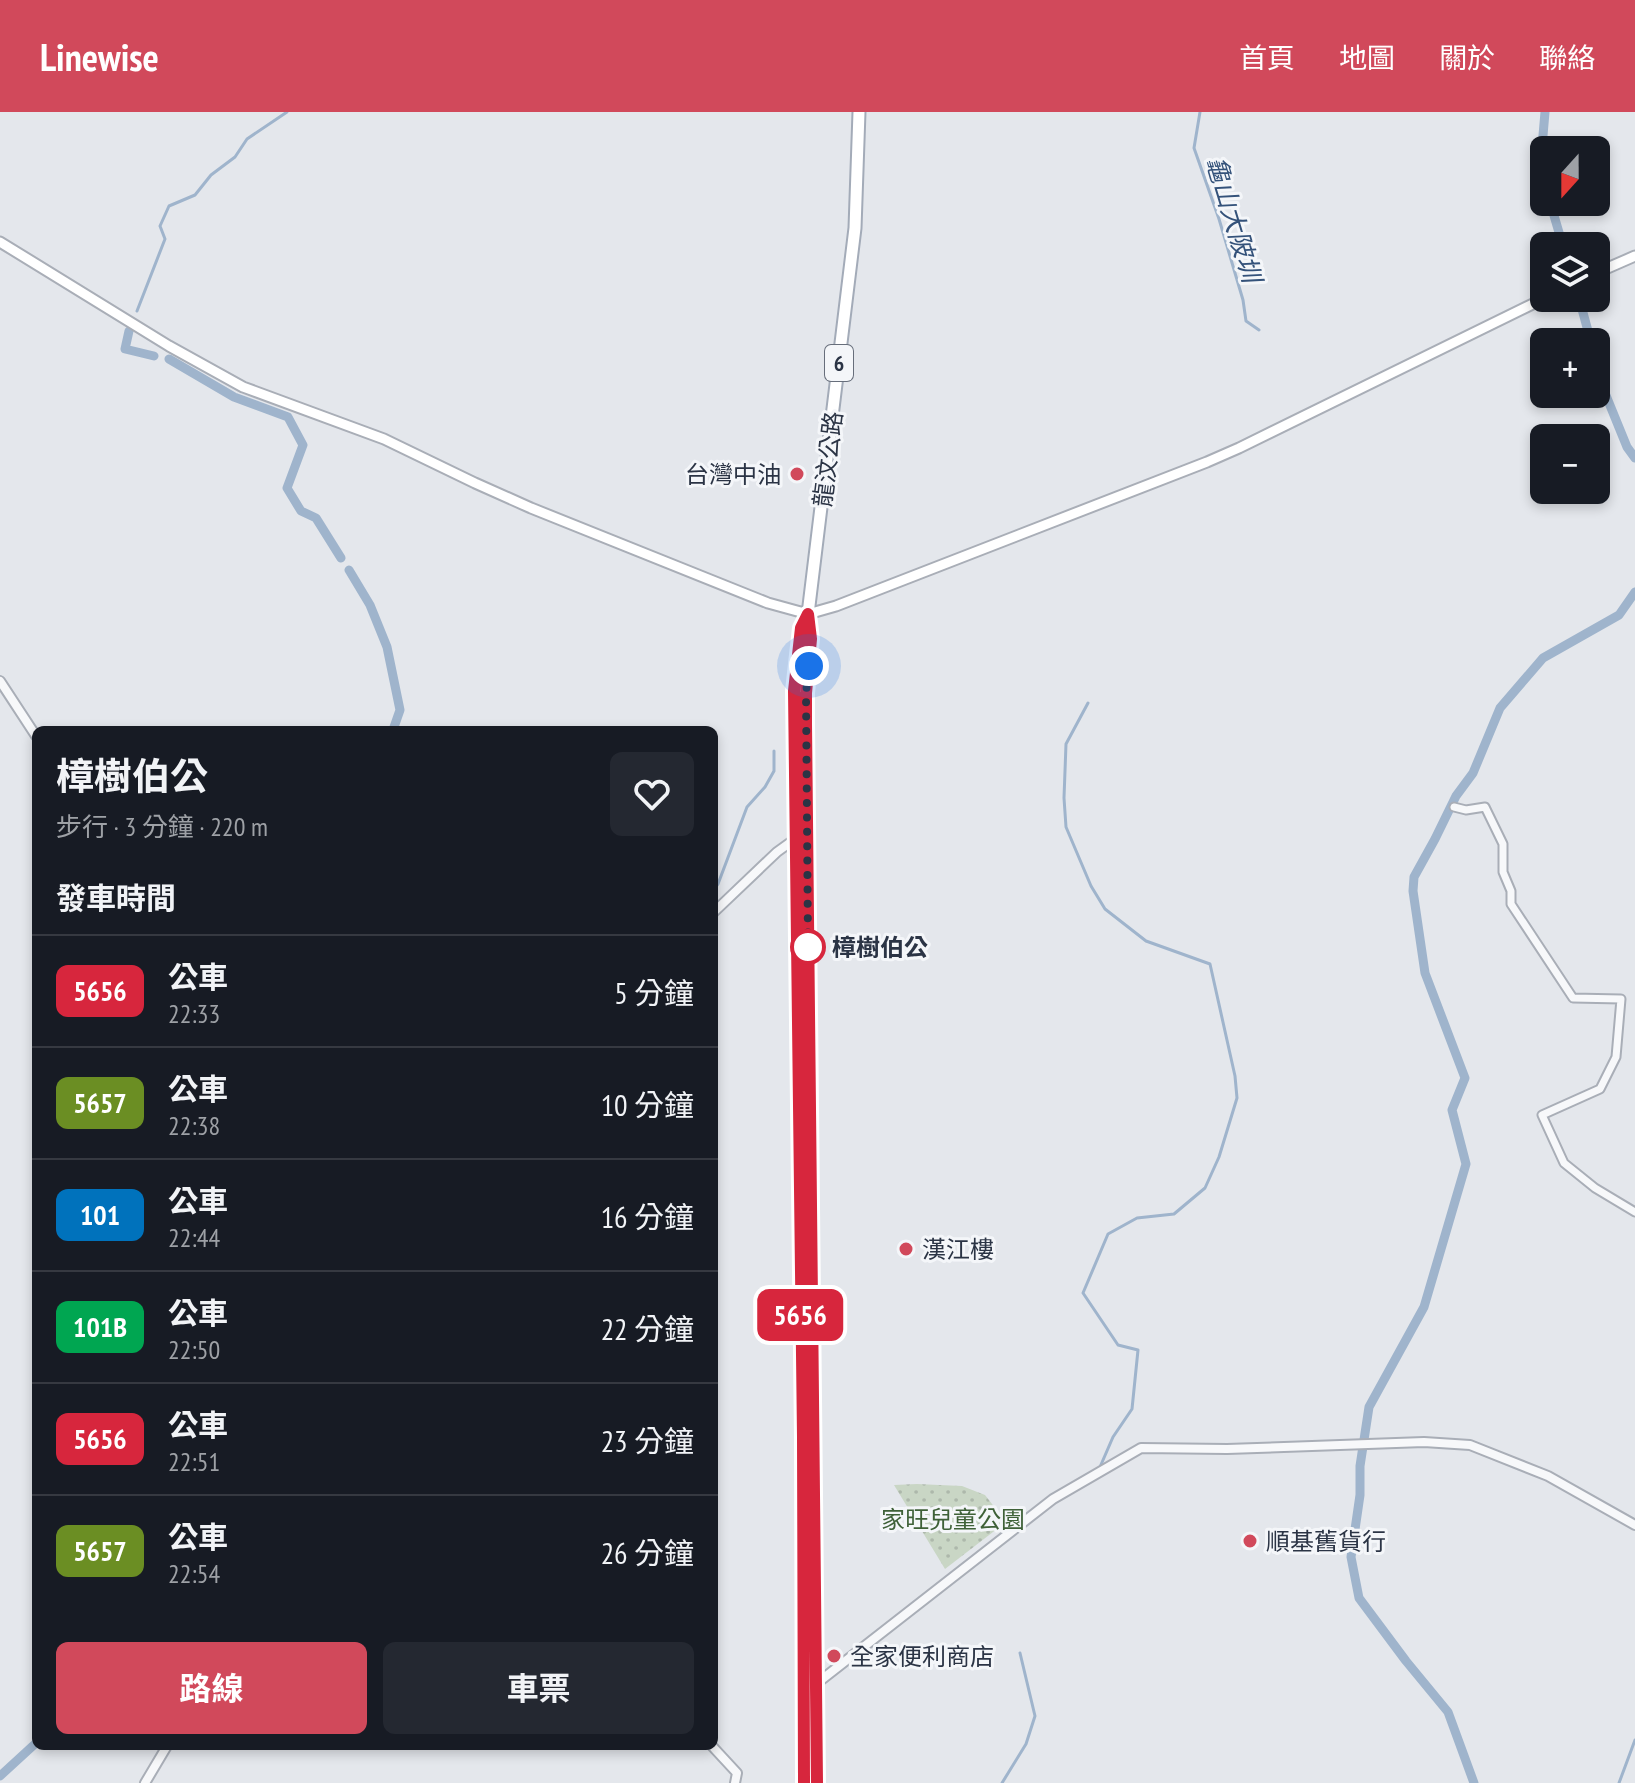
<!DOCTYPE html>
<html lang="zh-TW">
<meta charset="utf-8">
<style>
:root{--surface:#171b24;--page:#242831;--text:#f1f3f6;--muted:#9ea1a6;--line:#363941;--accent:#d1495b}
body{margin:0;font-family:"PT Sans Narrow","Noto Sans TC",sans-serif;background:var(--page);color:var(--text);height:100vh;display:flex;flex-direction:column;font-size:30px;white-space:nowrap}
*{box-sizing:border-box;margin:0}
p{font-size:26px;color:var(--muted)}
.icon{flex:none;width:44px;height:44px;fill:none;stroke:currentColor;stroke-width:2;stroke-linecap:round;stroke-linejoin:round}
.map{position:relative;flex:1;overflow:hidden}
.side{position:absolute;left:32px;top:614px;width:686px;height:1024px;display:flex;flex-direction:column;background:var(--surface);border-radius:12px;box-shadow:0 4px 12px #0003}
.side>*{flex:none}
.badge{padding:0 16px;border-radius:12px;font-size:28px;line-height:52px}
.needle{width:52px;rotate:201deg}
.fabs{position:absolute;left:1530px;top:24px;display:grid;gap:16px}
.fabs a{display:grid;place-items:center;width:80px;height:80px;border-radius:12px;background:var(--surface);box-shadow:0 4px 12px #0003;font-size:40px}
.you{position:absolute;width:40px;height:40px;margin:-20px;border:6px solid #fff;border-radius:50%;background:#1a73e8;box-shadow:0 0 0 12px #1a73e833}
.map>.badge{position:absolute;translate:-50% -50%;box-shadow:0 0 0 4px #fff}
h2{padding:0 24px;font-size:30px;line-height:72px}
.round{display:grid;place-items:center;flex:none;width:84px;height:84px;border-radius:12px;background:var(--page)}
.headline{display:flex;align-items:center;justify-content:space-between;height:136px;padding:0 24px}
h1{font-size:38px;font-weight:700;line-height:60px}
.action{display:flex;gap:16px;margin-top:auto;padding:16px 24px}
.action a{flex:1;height:92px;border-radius:12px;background:var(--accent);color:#fff;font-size:32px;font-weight:700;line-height:92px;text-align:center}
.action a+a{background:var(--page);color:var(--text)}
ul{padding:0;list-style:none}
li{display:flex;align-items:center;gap:24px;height:112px;padding:0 24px;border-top:2px solid var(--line)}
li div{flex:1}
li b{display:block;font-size:30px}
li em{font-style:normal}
li .badge{min-width:88px;font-weight:700;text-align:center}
header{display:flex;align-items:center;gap:48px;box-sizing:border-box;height:112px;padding:0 40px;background:var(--accent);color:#fff}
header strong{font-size:38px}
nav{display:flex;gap:44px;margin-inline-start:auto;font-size:28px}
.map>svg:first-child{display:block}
.park{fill:url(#park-dots)}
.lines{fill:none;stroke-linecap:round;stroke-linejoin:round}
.stream{stroke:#9fb4cc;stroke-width:3}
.canal{stroke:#9fb4cc;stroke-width:9}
.minor-casing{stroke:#a9aeb7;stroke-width:11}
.tertiary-casing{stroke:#a9aeb7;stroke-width:12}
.secondary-casing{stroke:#a9aeb7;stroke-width:13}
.primary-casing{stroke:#a3abb8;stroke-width:15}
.minor{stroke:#f7f8fa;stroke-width:7}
.tertiary{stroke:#f7f8fa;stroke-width:8}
.secondary{stroke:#fff;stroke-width:9}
.primary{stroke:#fff;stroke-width:11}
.line-casing{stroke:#fff;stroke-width:18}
.line{stroke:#d7263d;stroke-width:12}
.walk{stroke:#2b3445;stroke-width:8;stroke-dasharray:0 14.4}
.poi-dot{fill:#d1495b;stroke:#f4f6f9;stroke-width:3}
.stop-dot{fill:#fff;stroke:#d7263d;stroke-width:4}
.labels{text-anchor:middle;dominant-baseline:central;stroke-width:6;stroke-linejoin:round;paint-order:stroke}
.shield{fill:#f4f6f9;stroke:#676e7b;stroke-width:2}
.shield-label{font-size:22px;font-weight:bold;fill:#2b3445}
.street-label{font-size:24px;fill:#2b3445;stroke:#f4f6f9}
.poi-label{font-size:24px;fill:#2b3445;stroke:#f4f6f9;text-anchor:start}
.stop-label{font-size:24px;font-weight:bold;fill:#2b3445;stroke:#f4f6f9;text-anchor:start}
.park-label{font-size:24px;fill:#3f6138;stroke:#f4f6f9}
.water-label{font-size:26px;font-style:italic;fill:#34527a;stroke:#f4f6f9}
</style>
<header>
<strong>Linewise</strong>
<nav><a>首頁</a><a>地圖</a><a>關於</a><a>聯絡</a></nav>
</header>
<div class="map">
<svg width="1635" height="1671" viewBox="0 0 1635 1671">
<defs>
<pattern id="park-dots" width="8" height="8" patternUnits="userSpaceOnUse" patternTransform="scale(2)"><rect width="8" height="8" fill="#c9d6c5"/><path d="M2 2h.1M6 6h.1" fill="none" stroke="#adb8ab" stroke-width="1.8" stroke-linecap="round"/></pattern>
</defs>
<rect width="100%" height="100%" fill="#e4e7ec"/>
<!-- park -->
<path class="park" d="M917,1372L962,1374L985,1383L1006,1410L945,1457L894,1373Z"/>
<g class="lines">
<!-- stream -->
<path class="stream" d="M1200,0L1194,36L1219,107L1243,188L1246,209L1259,218
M137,199L165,127L160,114L169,94L195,83L211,63L235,45L247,27L287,0
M1088,591L1066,632L1064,686L1066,715L1091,774L1105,797L1146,829L1210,852L1235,964L1237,986L1219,1045L1205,1076L1174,1102L1137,1106L1108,1122L1083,1181L1118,1233L1138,1238L1132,1297L1113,1325L1100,1355
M714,777L718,772L747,695L765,675L774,659V639
M1002,1671L1026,1632L1035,1604L1020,1541
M1619,1671L1635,1628"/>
<!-- canal -->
<path class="canal" d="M1544,62L1541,47L1545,0
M1550,90L1563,134
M1579,186L1591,230
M129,219L125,237L154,244
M169,247L234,285L288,305L303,333L287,376L301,399L316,406L341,446
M1596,259L1627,335L1635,346
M349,458L370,493L387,535L400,598L393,618
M0,1664L36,1631
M1474,1671L1448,1600L1406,1549L1359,1486L1351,1445L1360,1383V1354L1369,1295L1424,1195L1466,1052L1452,998L1465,966L1425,861L1413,779L1414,765L1435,727L1456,684L1473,661L1500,596L1543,546L1619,503L1635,480"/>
<!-- minor casing -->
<g class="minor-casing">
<path id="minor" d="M1454,695L1466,698L1485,695L1503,732V760L1511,779V792L1573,886L1621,887L1616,945L1600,977L1542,1003L1564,1051L1595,1076L1635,1100"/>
</g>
<!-- tertiary casing -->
<g class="tertiary-casing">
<path id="tertiary" d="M0,569L36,624
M714,800L777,740L795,727L807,726
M816,1572L1053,1387L1141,1336L1227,1337L1424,1330L1470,1333L1548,1364L1635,1413
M712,1634L737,1661L735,1671
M145,1671L167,1634"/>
</g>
<!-- secondary casing -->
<g class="secondary-casing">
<path id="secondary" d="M0,130L169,234L243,275L384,327L475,371L531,396L768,491L808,502L836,494L1207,350L1239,336L1545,186
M1596,161L1635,144"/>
</g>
<!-- primary casing -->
<g class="primary-casing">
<path id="primary" d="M804,1671L803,1325L794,579L801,516L808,502
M817,1671L806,581L811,527L808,502L855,116L859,0"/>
</g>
<!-- minor -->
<use href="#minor" class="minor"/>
<!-- tertiary -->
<use href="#tertiary" class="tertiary"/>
<!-- secondary -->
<use href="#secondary" class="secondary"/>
<!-- primary -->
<use href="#primary" class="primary"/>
</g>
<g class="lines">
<!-- line casing -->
<g class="line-casing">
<path id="line" d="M804,1671L803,1325L794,579L801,516L808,502L811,527L806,581V612L817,1671"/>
</g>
<!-- line -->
<use href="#line" class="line"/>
<!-- walk -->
<path class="walk" d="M808,835L806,581L809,554"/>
</g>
<!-- markers -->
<g class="poi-dot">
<circle cx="797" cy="362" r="8"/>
<circle cx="906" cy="1137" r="8"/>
<circle cx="1250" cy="1429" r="8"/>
<circle cx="834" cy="1544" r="8"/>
</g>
<circle class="stop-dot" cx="808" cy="835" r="16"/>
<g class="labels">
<!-- shield labels -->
<rect class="shield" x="825" y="233" width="28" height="36" rx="6"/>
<g class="shield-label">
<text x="839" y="251">6</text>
</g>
<!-- street labels -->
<g class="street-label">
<text transform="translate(828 347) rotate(-83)">龍汶公路</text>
</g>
<!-- poi labels -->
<g class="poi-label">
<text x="781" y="362" text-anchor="end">台灣中油</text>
<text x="922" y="1137">漢江樓</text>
<text x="1266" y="1429">順基舊貨行</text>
<text x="850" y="1544">全家便利商店</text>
</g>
<!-- stop labels -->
<g class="stop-label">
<text x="832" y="835">樟樹伯公</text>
</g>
<!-- park labels -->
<g class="park-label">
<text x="953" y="1407">家旺兒童公園</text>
</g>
<!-- water labels -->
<g class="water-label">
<text transform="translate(1234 107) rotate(73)">龜山大陂圳</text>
</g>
</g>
</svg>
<div class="fabs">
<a><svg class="needle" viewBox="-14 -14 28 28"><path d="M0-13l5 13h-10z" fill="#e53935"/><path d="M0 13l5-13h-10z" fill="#9ea1a6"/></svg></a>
<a><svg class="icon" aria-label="layers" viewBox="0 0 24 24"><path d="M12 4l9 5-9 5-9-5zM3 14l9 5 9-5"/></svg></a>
<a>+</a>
<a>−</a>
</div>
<div class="you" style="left:809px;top:554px"></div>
<b class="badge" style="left:800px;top:1203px;background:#d7263d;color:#fff">5656</b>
<section class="side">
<div class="headline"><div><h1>樟樹伯公</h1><p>步行 · 3 分鐘 · 220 m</p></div><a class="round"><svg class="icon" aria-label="heart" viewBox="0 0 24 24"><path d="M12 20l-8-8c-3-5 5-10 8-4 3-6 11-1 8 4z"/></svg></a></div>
<h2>發車時間</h2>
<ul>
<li><span class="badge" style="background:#d7263d;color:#fff">5656</span><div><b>公車</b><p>22:33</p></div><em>5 分鐘</em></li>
<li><span class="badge" style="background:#6b8e23;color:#fff">5657</span><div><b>公車</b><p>22:38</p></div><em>10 分鐘</em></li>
<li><span class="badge" style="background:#0072bc;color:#fff">101</span><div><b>公車</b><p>22:44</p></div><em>16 分鐘</em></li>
<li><span class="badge" style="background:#00a651;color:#fff">101B</span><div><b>公車</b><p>22:50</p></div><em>22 分鐘</em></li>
<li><span class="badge" style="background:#d7263d;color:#fff">5656</span><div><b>公車</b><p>22:51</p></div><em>23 分鐘</em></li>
<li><span class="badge" style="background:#6b8e23;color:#fff">5657</span><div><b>公車</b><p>22:54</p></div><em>26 分鐘</em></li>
</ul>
<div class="action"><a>路線</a><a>車票</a></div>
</section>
</div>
